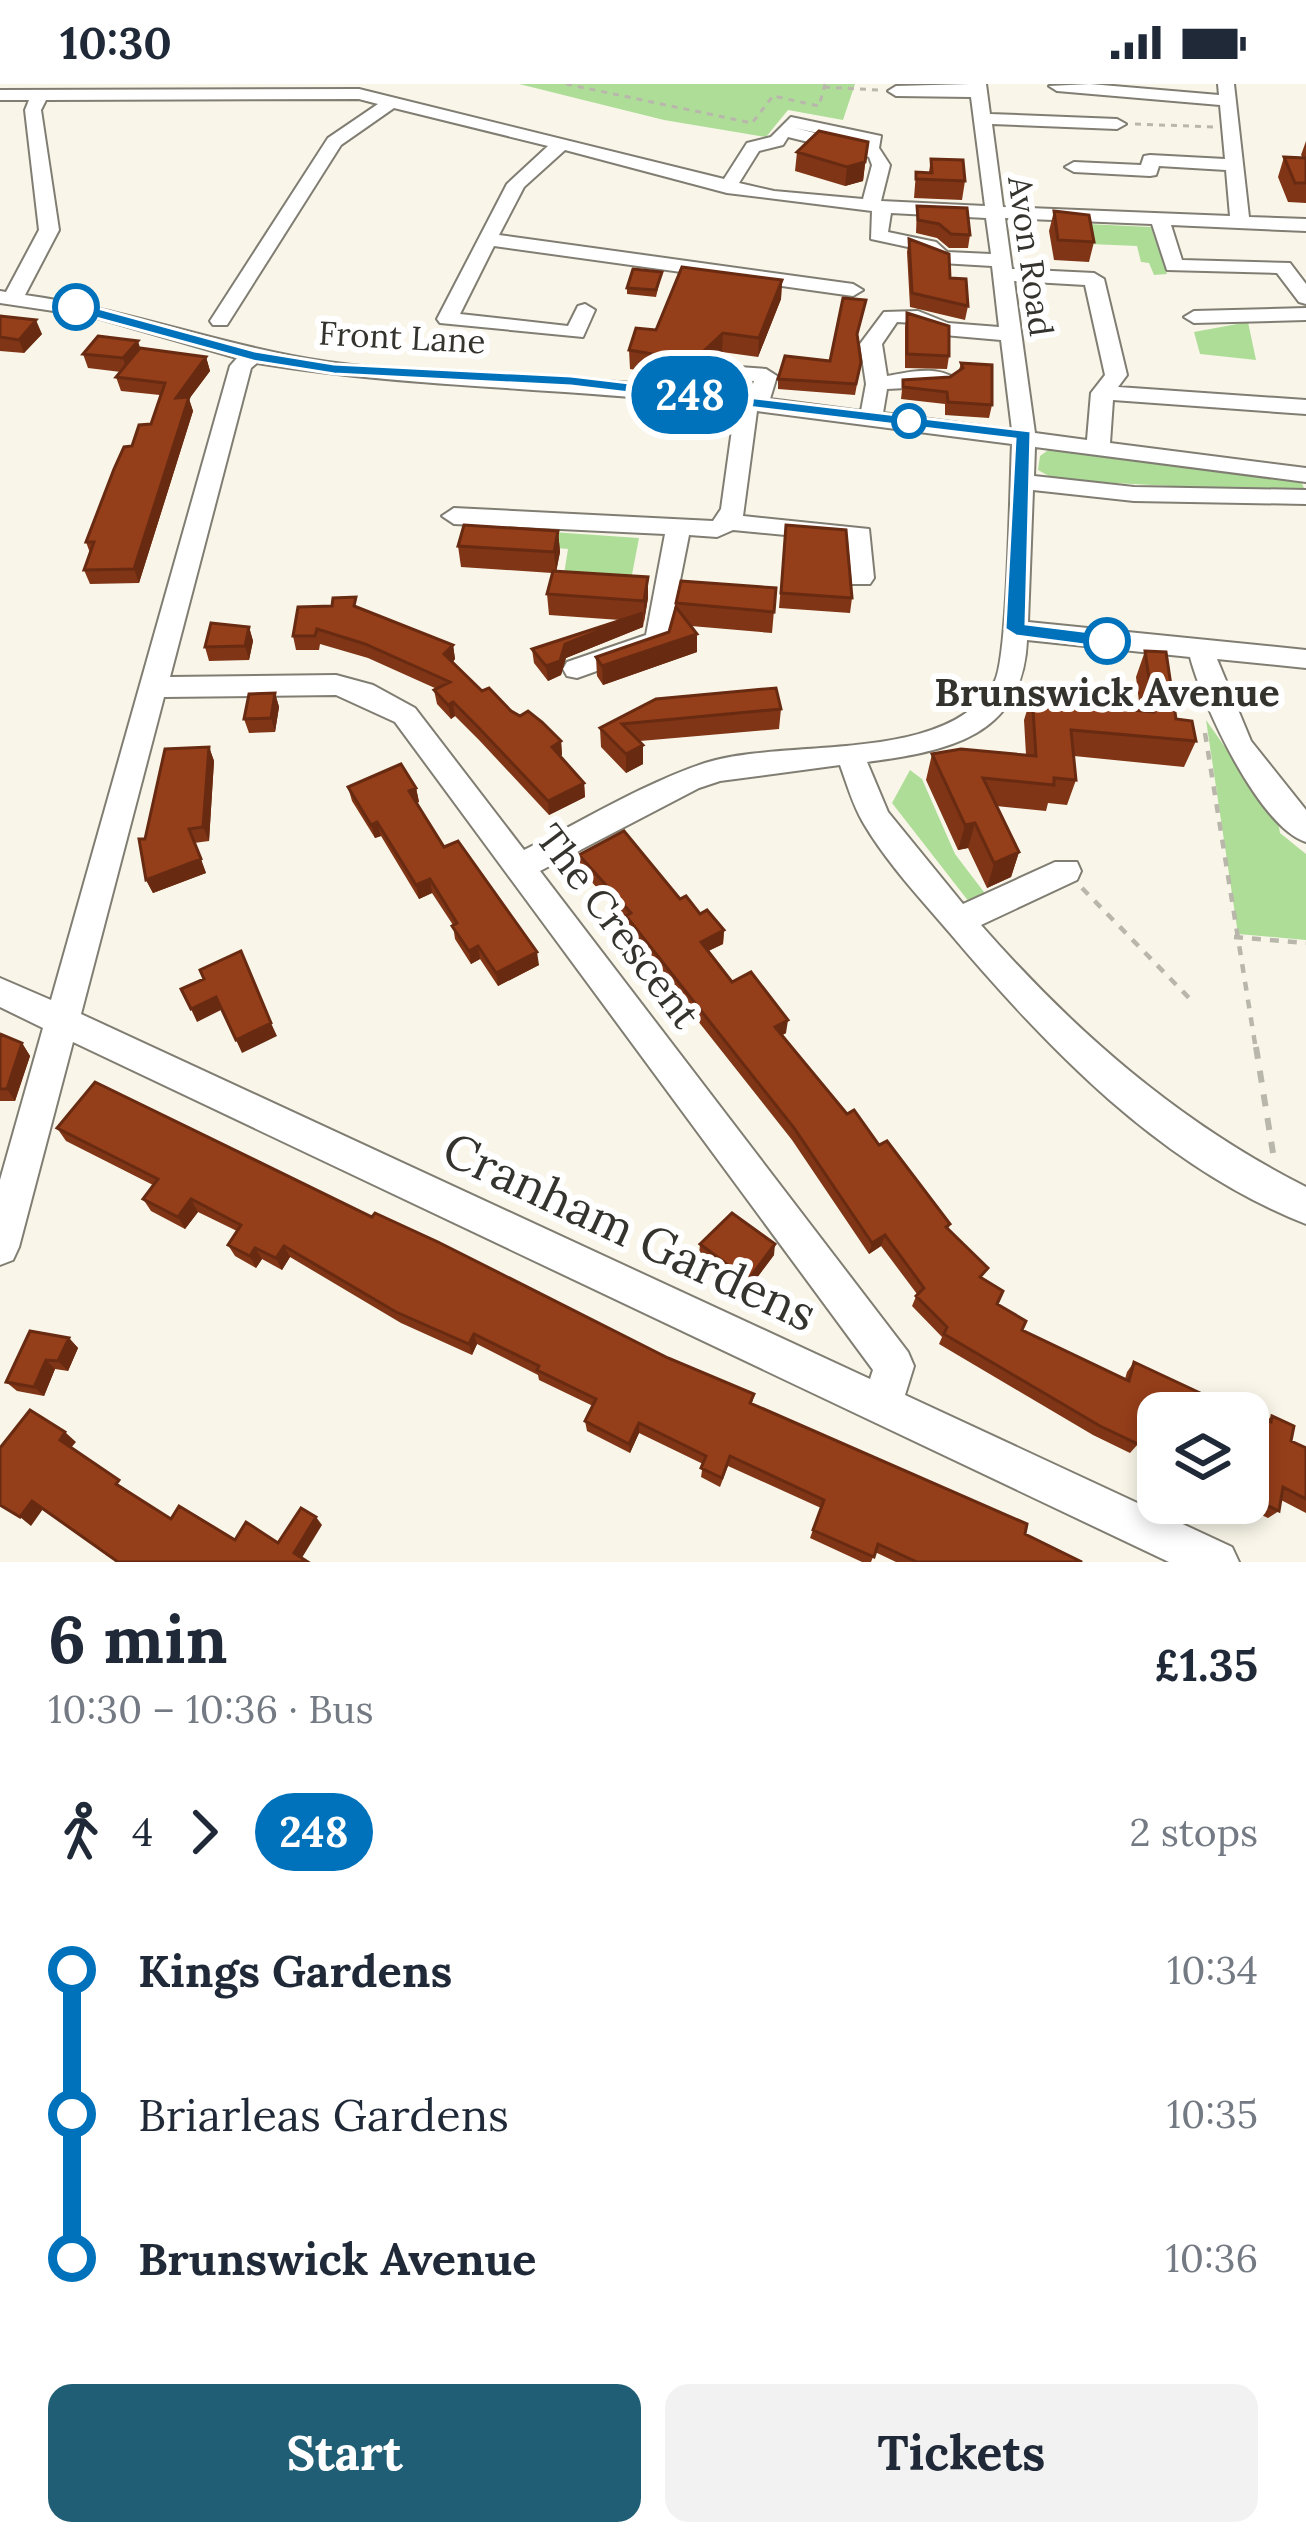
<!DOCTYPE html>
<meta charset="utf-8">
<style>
:root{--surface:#fff;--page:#f2f2f3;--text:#1f2937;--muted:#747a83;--accent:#1f5e74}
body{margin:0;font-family:Lora,serif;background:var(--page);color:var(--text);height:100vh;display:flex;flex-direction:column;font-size:45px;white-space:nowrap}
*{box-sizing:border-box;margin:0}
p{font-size:39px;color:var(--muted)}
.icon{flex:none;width:66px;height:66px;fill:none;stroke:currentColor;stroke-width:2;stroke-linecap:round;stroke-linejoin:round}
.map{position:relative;height:1478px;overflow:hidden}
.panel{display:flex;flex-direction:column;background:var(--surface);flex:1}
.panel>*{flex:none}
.badge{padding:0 24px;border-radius:39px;font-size:42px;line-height:78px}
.controls{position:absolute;left:1137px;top:1308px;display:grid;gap:24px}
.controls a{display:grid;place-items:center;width:132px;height:132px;border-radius:24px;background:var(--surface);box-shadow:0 6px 18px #0003;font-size:60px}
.map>.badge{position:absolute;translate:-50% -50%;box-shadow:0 0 0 6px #fff}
.legs{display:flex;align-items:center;gap:18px;height:132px;padding:0 48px;font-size:39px}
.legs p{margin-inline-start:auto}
.summary{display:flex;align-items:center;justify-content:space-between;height:204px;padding:0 48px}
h1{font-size:66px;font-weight:800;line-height:90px}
.primary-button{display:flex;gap:24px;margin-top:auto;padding:24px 48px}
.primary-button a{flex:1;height:138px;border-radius:24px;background:var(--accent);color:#fff;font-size:48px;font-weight:800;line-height:138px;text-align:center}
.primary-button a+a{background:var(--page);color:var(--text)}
ul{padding:0 48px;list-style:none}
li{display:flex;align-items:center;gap:42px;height:144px;font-size:45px}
li i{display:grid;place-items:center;width:18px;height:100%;margin:0 15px;background:currentColor}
li i::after{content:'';width:30px;height:30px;margin:-15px;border:9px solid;border-radius:50%;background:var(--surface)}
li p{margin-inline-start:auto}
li:first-child i{background:linear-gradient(#0000 50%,currentColor 0)}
li:last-child i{background:linear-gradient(currentColor 50%,#0000 0)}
.status{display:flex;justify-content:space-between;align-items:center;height:84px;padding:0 60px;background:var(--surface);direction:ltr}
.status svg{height:33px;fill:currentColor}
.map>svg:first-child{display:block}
.green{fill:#aedd98}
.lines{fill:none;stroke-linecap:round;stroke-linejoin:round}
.minor-casing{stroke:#807d72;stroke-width:4}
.path-far2{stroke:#b9b7ac;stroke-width:3;stroke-dasharray:6 6;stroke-linecap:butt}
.path-far1{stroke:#b9b7ac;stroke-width:4.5;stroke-dasharray:9 9;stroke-linecap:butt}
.path{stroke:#b9b7ac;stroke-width:6;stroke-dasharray:12 12;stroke-linecap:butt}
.minor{fill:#fff;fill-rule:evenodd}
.wall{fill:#803516}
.shaded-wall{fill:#682b12}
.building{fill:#953e1a;stroke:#682b12;stroke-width:3}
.line-1{fill:#0072bc;stroke:#fff;stroke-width:3}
.stop-1-dot{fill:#fff;stroke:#0072bc;stroke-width:6}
.labels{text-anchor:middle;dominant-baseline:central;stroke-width:12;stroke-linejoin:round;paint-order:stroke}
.far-street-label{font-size:33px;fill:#34332e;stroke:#fff}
.stop-label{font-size:39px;font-weight:bold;fill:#34332e;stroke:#fff}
.street-label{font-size:39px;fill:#34332e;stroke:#fff}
.near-street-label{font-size:48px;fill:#34332e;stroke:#fff}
</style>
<div class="status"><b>10:30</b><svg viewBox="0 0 49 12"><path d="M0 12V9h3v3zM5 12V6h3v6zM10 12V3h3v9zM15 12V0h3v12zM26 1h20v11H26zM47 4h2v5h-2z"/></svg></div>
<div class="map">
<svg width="1306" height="1478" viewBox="0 0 1306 1478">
<rect width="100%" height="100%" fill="#f9f6e9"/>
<!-- green -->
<path class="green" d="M519,0H855L843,36L788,26L766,53L664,36Z
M1087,140L1151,143L1167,190L1154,191L1149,179L1141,178L1137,162L1090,160Z
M1248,238L1256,276L1200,270L1194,248Z
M1051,364L1301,397L1306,409L1056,396L1038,386L1040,372Z
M478,443L639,454L631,496L564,490L568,465L467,457Z
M1206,636L1278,738L1280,749L1306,770V856L1238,850Z
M910,686L922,695L955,770L990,816L973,823L892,719Z"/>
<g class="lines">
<!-- minor casing -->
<g class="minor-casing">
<path id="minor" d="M970,0H986L990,30L1117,35L1126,40L1117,45L992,40L1003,123L1230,132L1226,86L1159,82L1156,91L1150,92L1074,88L1065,83L1074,78L1141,81L1144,72L1150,71L1225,75L1220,21L1057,7L1049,2L1090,0L1219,11L1218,0H1234L1249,133L1306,135V147L1171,141L1182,176L1290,179L1306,200V220L1299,218L1277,189L1167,186L1152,140L1005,134L1012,185L1094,189L1104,195L1127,291L1118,303L1306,316V330L1113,316L1110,359L1306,384V398L1035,363L1034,392L1134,403L1306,406V420L1134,417L1033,406L1028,538L1306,566V584L1217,575L1251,657L1306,726V758C1258,742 1202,619 1190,573L1027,556C1023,653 948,667 867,678L888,728L963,820L1055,778H1077L1081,787L1077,796L981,841C1075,948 1178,1038 1306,1103V1140C1161,1083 1047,964 949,848C920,814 887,779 864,740C853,722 847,700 840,681L720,697L699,704L540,787L908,1268L914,1282L905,1311L1232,1463L1239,1478H1169L73,958L19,1163L13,1176L0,1181V1096L43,944L0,923V894L51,916L230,282L237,274L94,233L0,219V207L6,208L39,146L25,26L29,16H0V6L359,5L724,95L747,59L771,53L791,33L881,52L879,64L890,81L881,117L985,122L971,13L896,12L888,7L896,2ZM359,15L378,20L328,54L210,237L213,241H227L341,61L394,24L548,62L507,100L437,235L440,239L583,253L595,226L585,220L578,222L568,242L460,230L494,162L853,212L863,206L853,200L499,151L524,103L565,66L727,109L872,127L871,155L922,166L941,179L992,182L999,243L948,239L918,227L884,228L860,260L866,300L861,327L770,315L777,292L766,285L711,281L701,306C578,290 451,295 328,278C225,263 128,225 25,211L59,146L41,26L46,16ZM795,44L864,59L863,61ZM788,53L869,73L872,81L863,115L774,107L739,99L759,67L783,61ZM891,129L986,134L991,170L947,168L936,158L888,148ZM1014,197L1085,201L1105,291L1091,309L1087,356L1035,349ZM897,238L914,239L944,251L1001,256L1012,346L883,329L887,305L945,302L956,295C937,281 909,288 887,292L882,260ZM257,279C415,305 576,303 735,324L721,425L713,437L454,424L442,432L454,440L665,450L646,551L567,578L563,585L567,592L577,594L667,562L689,451L717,453L733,446L848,457L852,500H870L874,494L869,445L743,432L757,327L1012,360C1010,401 1008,571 995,597C950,682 786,653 705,679C642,700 583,737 524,766L415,624L373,601L336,591L170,593L251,284ZM727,294L754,297L749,311L722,309ZM336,611L395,638L873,1286L870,1295L81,930L164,613Z
M1306,224V236L1194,239L1184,233L1194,227Z"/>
</g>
<!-- path-far2 -->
<path class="path-far2" d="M566,0L752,39L773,12L819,22L825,0
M824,3L878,6
M1135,40L1214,43"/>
<!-- path-far1 -->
<path class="path-far1" d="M1205,649L1256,966
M1082,804L1192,917
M1234,853L1306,859"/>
<!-- path -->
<path class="path" d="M1256,963L1273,1069"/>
<!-- minor -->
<use href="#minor" class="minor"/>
</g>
<!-- wall -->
<path class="wall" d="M1306,57V119L1288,118L1278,93L1284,73L1303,74L1301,71Z
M868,58L863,97L845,102L795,87L797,68Z
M931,75L965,97L962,116L914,114L916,88H929Z
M917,122L970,151L968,164H949L937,154L916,149Z
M1054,127L1094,158L1089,178L1054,176L1049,147Z
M909,155L950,194L968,222L965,236L910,223L907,168Z
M662,188L656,213L627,210V204Z
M782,196L781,215L758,273L722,268L693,296L630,285L629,266L656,246Z
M866,216L857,253L861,278L855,311L778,305V295L830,277Z
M907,229L949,272L947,285L905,284V243Z
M0,232L42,250L24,269L0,267Z
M140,264L206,273L210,287L189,315L193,327L139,499L90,500L84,486L90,469L86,458L132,362L151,340L160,311L121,307L116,293L121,288L88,284L83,270Z
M961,279L992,321L989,334L945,331V320L901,315L903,296L950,293L959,286Z
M786,441L852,514L850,529L779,524Z
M558,447L560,468L556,487L648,514L643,543L566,574L561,591L548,597L534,579L532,565L620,536L549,531L547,510L552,489L461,483L458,462Z
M681,497L776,504L772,549L691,542L697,550V568L603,601L597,592L596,573L669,548Z
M358,524L453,561L455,575L453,578L482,607L561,657L562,671L560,672L584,699L585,713L549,731L479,656L455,632L451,635L437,620L434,606L437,605L368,574L320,560L319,566H296L293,552Z
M249,543L253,557L249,576L209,577L205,563Z
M1145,567L1176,635L1196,657L1184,683L1074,672L1076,696L1067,721L1048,719L1046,727L996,722L1019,768L1011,793L987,804L968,764L958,766L926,696L932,670L1026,671L1024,636L1032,610L1072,620L1140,626L1136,593Z
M275,609L279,623L275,648L249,649L244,635Z
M656,615L781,625L779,645L640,657L643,661V680L626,689L601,663L600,644Z
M209,663L214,677L209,757L194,759L206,789L153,809L146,796L145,755Z
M348,703L416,704L419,718L416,719L444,763L539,881L498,902L480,875L471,880L455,855L453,841L432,809L419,815L381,752L375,754L352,717Z
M579,771L680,815L724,846L723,860L708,867L732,898L786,949L782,951L847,1030L879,1061L950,1140L948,1146L983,1195L997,1220L1022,1246L1125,1295L1127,1288L1134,1278L1158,1329V1361L1140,1352L1138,1360L1130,1369L1093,1351L939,1260L942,1253L912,1222L917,1210L881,1162L869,1170L792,1056L626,846V836L580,785Z
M0,950L22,959L30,972L15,1017H0Z
M57,1044L372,1133L668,1274L754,1310L752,1320L1082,1478H896L875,1468L871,1478H862L810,1454L821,1424L728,1382L720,1403L701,1393L703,1380L639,1349L630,1369L587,1347L585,1337L593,1322L539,1296L538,1291L477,1260L472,1271L401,1239L290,1173L282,1186L262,1175L256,1184L235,1172L228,1161L237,1147L198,1128L185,1145L151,1127L143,1115L153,1101L66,1057Z
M700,1160L774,1171L747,1207L699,1171Z
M69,1254L78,1264L68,1287L55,1285L44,1312L17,1307L6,1298Z
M1248,1331L1266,1337L1272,1332L1291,1357L1306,1364V1429L1281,1416L1279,1427L1268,1434L1236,1419H1248Z"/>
<!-- shaded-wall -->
<path class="shaded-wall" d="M865,78L863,97L845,102L847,83Z
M782,196L781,215L758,273L759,254Z
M36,236L42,250L24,269L19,256Z
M723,249L722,268L693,296V277Z
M138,257L142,270L127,288L123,274Z
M206,273L210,287L189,315L193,327L139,499L134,485L176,314Z
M558,447L560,468L556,489L554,468Z
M648,493V514L644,538V517Z
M643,529V543L566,574L561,591L548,597L546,582L565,560Z
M249,543L253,557L249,576L245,562Z
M697,550V568L603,601L602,582Z
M453,561L455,575L447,584L444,570Z
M275,609L279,623L275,648L271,634Z
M453,618L455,632L451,635L448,621Z
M561,657L562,671L553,677L552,663Z
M643,661V680L626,689V670Z
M209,663L214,677L209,757L203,743Z
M584,699L585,713L549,731L548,717Z
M416,704L419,718L412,721L409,707Z
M377,738L381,752L375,754L371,741Z
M975,739L968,764L958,766L965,741Z
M1019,768L1011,793L987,804L994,779Z
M201,775L206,789L153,809L146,796Z
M430,795L432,809L419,815L416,801Z
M724,846L723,860L700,871L701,858Z
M478,862L480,875L471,880L469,867Z
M537,868L539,881L498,902L496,889Z
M216,913L221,926L197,938L191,925Z
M788,936L786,949L774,956L775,943Z
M271,939L277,952L242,969L236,956Z
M22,959L30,972L15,1017L7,1005Z
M191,1115L198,1128L185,1145L178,1133Z
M885,1151L881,1162L869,1170L872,1159Z
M775,1160L774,1171L747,1207L748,1196Z
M284,1162L290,1173L282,1186L276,1174Z
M255,1164L262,1175L256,1184L250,1172Z
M474,1250L477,1260L472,1271L469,1260Z
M69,1254L78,1264L68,1287L58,1277Z
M46,1276L55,1285L44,1312L34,1303Z
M639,1339V1349L630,1369L629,1360Z
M65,1348L76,1358L70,1365L60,1356Z
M32,1417L43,1425L31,1442L20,1433Z
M316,1433L322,1441L300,1477L294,1469Z"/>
<!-- building -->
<path class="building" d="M819,47L868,58L865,78L847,83L797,68Z
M1284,73L1306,74V99H1295Z
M931,75L963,76L965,97L916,95V88L932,89Z
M917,122L967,124L970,151L951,150L939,140L918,136Z
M1054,127L1089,131L1094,158L1058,156Z
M909,155L949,170L950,194L966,195L968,222L912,209Z
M682,183L782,196L759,254L723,249L693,277L629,266L636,244L656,246Z
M633,185L662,188L656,206L627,204Z
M843,214L866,216L857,250L861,278L856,300L778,295L785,272L830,277Z
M907,229L949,242V272L907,270Z
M0,232L36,236L19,256L0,253Z
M98,252L138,257L123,274L83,270Z
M140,264L206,273L176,314L189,313L134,485L84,486L94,458H86L114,385L124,363L132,362L139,341L151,340L165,299L116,293Z
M961,279L992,281V321L948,318L947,308L903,303V296L950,293L963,284Z
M464,441L558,447L554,468L458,462Z
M786,441L846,446L852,514L781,509Z
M553,487L648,493L644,517L547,510Z
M681,497L776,504L774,528L676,519Z
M356,513L354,522L453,561L444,570L482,607L489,604L511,627L520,632L528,627L542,638L561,657L552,663L584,699L548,717L477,642L453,618L448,621L434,606L450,598L365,560L317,545L315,552H293L298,523L332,522L333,514Z
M676,523L697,550L602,582L596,573L669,548Z
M643,529L565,560L560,577L546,582L532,565Z
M211,539L249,543L245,562L205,563Z
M1145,567L1166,568L1176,635L1192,637L1196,657L1071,646L1076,696L1054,694V701L983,694L1019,768L994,779L975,739L965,741L932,670L961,665L1036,672L1032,610L1071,614L1072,620L1154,628Z
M776,604L781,625L622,640L643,661L626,670L600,644L656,615Z
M275,609L271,634L244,635L249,610Z
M209,663L203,743L189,745L201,775L146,796L139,755H145L165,665Z
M401,680L416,704L409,707L444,763L458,757L537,868L496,889L478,862L469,867L452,842L457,839L430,795L416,801L377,738L371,741L348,703Z
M624,747L680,815L686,812L700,830L707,826L724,846L701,858L732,898L751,888L788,936L775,943L847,1030L854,1026L879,1061L887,1057L950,1140L946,1143L988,1184L980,1193L1003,1207L997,1220L1026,1237L1022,1246L1129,1297L1134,1278L1243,1329H1158V1348L1143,1340L1138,1360L1100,1342L944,1250L947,1243L916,1212L924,1204L885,1151L872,1159L794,1044L626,832L631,829L579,771Z
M241,867L271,939L236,956L216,913L191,925L181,905L204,895L200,886Z
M0,950L22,959L7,1005H0Z
M95,998L372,1133L375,1129L438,1158L668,1274L754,1310L750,1319L1027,1440L1025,1450L1082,1478H917L878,1460L874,1473L813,1446L824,1416L730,1372L722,1394L701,1384L706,1372L639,1339L629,1360L585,1337L596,1315L537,1286L539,1282L474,1250L469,1260L396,1228L284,1162L276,1174L255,1164L250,1172L228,1161L241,1141L191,1115L178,1133L143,1115L158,1095L57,1044Z
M732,1129L775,1160L748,1196L700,1160Z
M30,1247L69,1254L58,1277L46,1276L34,1303L6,1298Z
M30,1326L65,1348L60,1356L119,1396L116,1400L171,1435L179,1422L235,1456L246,1438L278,1459L301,1424L316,1433L294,1469L308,1478H118L32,1417L20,1433L0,1421V1364Z
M1248,1331L1271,1338L1272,1332L1294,1342L1291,1357L1306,1364V1415L1283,1403L1279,1427L1248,1412Z"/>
<!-- line-1 -->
<path class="line-1" d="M76,218L255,267L334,280L571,292L1031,347L1026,540L1107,550L1118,557L1107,564L1016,552L1005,545L1015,355L571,302L334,290L253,277L70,227Z"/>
<!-- markers -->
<g class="stop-1-dot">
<circle cx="76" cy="223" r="21"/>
<circle cx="909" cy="337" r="15"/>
<circle cx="1107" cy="557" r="21"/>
</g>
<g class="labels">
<!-- far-street labels -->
<g class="far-street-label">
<text transform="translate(1031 172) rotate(82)">Avon Road</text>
<text transform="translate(402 253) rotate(3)">Front Lane</text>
</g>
<!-- stop labels -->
<g class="stop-label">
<text x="1107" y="608">Brunswick Avenue</text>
</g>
<!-- street labels -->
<g class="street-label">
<text transform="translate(618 842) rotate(53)">The Crescent</text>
</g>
<!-- near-street labels -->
<g class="near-street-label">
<text transform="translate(630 1147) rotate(25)">Cranham Gardens</text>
</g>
</g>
</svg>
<div class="controls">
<a><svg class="icon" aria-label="layers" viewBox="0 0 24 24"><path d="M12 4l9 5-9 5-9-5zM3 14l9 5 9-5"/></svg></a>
</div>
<b class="badge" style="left:690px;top:311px;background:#0072bc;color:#fff">248</b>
</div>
<section class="panel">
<div class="summary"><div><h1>6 min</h1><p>10:30 – 10:36 · Bus</p></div><b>£1.35</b></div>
<div class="legs"><svg class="icon" aria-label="walk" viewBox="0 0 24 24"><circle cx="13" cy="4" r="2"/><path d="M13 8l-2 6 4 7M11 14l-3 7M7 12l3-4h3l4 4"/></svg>4<svg class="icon" aria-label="forward" viewBox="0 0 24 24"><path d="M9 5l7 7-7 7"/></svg><b class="badge" style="background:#0072bc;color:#fff">248</b><p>2 stops</p></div>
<ul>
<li><i style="color:#0072bc"></i><b>Kings Gardens</b><p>10:34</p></li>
<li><i style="color:#0072bc"></i><span>Briarleas Gardens</span><p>10:35</p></li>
<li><i style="color:#0072bc"></i><b>Brunswick Avenue</b><p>10:36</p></li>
</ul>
<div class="primary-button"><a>Start</a><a>Tickets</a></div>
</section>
